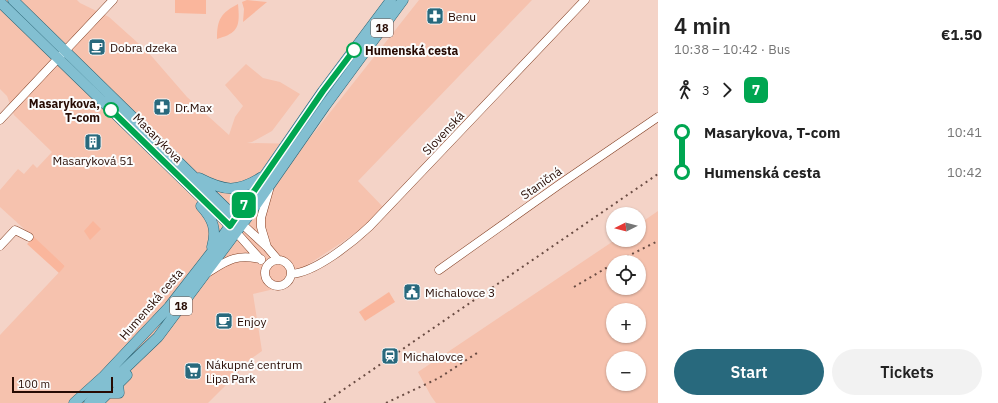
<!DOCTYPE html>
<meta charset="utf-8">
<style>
:root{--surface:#fff;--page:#f2f2f2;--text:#222;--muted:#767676;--accent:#28697d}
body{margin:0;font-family:"IBM Plex Sans",sans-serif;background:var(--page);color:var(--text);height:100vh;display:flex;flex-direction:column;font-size:15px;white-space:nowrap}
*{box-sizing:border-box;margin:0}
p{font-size:13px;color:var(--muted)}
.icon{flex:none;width:22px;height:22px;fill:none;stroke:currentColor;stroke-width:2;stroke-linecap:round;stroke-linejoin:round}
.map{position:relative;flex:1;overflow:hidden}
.details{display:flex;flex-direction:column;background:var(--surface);width:340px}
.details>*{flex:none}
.badge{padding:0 8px;border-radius:6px;font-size:14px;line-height:26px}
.needle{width:26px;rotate:264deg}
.buttons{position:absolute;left:606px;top:207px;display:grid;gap:8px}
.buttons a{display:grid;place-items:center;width:40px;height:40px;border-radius:50%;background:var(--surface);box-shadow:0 1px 3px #0004;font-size:20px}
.scale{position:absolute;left:12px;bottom:10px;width:101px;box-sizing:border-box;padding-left:4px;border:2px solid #270b03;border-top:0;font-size:11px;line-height:14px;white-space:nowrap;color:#270b03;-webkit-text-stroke:3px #fcfcfc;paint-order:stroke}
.map>.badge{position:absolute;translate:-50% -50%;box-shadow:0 0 0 2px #fff}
.legs{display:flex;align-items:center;gap:6px;height:44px;padding:0 16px;font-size:13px}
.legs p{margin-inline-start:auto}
.summary{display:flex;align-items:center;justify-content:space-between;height:68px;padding:0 16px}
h1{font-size:22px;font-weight:600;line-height:30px}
.action{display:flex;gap:8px;margin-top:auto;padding:8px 16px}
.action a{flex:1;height:46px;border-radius:24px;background:var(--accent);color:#fff;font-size:16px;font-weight:600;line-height:46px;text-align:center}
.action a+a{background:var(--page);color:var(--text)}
ul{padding:0 16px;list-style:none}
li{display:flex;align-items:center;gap:14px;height:40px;font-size:15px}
li i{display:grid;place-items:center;width:6px;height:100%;margin:0 5px;background:currentColor}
li i::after{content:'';width:10px;height:10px;margin:-5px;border:3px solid;border-radius:50%;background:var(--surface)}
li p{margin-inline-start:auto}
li:first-child i{background:linear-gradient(#0000 50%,currentColor 0)}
li:last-child i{background:linear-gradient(currentColor 50%,#0000 0)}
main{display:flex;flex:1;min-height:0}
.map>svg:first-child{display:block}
.built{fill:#f6c2ae;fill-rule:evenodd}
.green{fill:#fab69c}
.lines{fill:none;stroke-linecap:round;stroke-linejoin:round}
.minor-casing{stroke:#834025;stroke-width:9}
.major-casing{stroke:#2c6575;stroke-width:11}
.minor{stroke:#fff;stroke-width:8}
.major{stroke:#82bfd1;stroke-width:10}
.rail{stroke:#6a4c43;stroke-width:2;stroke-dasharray:2 4;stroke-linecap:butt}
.line-1-casing{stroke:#fff;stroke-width:9}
.line-1{stroke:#00a651;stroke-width:6}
.stop-1-dot{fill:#fff;stroke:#00a651;stroke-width:2}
.labels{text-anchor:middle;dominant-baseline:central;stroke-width:4;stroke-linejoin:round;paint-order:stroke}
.shield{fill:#fcfcfc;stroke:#67534e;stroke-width:1}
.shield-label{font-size:11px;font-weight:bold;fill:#270b03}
.poi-label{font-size:12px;fill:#270b03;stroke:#fcfcfc;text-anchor:start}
.stop-label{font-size:12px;font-weight:bold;fill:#270b03;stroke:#fcfcfc;text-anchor:start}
.street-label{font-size:12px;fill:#270b03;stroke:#fcfcfc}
</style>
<main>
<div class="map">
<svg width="658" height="403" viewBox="0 0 658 403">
<rect width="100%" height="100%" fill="#f4d3c7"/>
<!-- built -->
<path class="built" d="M0,0H77L80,3L109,17L148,52L187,97L229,135L235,117L243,106L225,85L246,64L263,78L280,82L300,94L272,131L252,142L247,143L305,144L419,0H532L358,181L384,208L361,229L338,245L309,264L287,286L253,294L262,351L237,369L239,372L208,403H0V335L65,266L0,207V190L18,169L24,174L33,164L37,168L52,152L14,115L7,96L0,89Z
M658,211V403H436L431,396L418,372L615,240H639V224ZM613,262H639V288H613ZM613,310H639V336H613ZM613,358H639V384H613Z"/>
<!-- green -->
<path class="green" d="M175,0H206V14L175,13Z
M247,0L267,2L243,22L244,9L242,2Z
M238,4C240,26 239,33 217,39C217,19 221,13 238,4Z
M93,221L101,229L90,240L84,231Z
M34,237L65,266L59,273L27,244Z
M389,292L395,302L365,321L359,312Z"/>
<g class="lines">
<!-- minor casing -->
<g class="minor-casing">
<path id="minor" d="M0,120L113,0
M242,224L267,247L278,260
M236,232L261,260
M0,246L15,230L29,237
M267,247L261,227V218L269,190
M265 273a13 13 0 1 1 26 0a13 13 0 1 1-26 0Z
M439,270L560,184L658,117
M207,273C228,260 235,254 261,259
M291,274C315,273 353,242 370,226L585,0"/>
</g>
<!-- major casing -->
<g class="major-casing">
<path id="major" d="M13,0L239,221
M0,2L234,229
M199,178C224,191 237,193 262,177
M201,206C213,219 217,230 212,247
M100,401L108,393H119L118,384L127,375
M74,403L104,376L169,307L211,253L323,91L391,0
M89,403L158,337L249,215L325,106L403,0"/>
</g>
<!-- minor -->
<use href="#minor" class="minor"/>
<!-- major -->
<use href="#major" class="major"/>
<!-- rail -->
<path class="rail" d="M616,262L658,241
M574,287L613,264
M324,403L658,174
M386,403L439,378L477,353"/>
</g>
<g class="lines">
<!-- line-1 casing -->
<g class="line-1-casing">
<path id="line-1" d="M111,110L230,226L323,91L354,50"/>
</g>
<!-- line-1 -->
<use href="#line-1" class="line-1"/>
</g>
<!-- icons -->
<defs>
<g id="pharmacy-square" transform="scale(0.9)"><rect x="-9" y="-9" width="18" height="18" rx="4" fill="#28697d" stroke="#fcfcfc"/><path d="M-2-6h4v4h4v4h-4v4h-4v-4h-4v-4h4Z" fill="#fff"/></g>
<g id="cafe-square" transform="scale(0.9)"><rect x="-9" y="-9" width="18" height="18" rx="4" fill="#28697d" stroke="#fcfcfc"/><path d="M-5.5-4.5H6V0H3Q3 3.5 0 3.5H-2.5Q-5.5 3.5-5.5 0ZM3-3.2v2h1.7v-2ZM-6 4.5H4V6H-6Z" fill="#fff"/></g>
<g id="building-square" transform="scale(0.9)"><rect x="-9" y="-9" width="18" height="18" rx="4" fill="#28697d" stroke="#fcfcfc"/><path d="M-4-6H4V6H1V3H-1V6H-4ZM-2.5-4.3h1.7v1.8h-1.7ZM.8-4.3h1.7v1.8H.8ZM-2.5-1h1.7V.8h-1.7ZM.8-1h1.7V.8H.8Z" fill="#fff"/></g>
<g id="civic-square" transform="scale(0.9)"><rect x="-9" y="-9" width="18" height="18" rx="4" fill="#28697d" stroke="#fcfcfc"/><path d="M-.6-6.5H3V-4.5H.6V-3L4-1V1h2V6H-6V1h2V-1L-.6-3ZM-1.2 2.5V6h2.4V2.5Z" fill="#fff"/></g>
<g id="station-square" transform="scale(0.9)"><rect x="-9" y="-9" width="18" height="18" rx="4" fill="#28697d" stroke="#fcfcfc"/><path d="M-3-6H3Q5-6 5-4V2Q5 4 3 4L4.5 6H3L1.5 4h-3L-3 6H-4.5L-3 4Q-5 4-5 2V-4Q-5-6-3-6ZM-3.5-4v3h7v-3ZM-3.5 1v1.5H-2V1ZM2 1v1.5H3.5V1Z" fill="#fff"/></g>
<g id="supermarket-square" transform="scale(0.9)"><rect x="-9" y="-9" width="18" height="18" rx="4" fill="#28697d" stroke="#fcfcfc"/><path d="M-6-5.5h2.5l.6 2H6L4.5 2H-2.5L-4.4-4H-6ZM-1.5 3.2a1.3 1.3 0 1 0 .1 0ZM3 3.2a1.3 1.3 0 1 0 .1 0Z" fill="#fff"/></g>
</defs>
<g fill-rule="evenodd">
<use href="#pharmacy-square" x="435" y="16"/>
<use href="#cafe-square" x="97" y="47"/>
<use href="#pharmacy-square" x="162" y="107"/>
<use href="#building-square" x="93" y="142"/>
<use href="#civic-square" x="412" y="292"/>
<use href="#cafe-square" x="224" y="321"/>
<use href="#station-square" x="390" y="356"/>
<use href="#supermarket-square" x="193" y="371"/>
</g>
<!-- markers -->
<g class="stop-1-dot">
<circle cx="354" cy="50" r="7"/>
<circle cx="111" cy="110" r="7"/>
</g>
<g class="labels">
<!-- shield labels -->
<g class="shield">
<rect x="371" y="19" width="22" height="18" rx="3"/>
<rect x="170" y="297" width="22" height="18" rx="3"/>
</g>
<g class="shield-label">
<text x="382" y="28">18</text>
<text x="181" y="306">18</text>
</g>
<!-- poi labels -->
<g class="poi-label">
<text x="448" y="16">Benu</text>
<text x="110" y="47">Dobra dzeka</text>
<text x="175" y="107">Dr.Max</text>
<text x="93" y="160" text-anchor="middle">Masaryková 51</text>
<text x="425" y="292">Michalovce 3</text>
<text x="237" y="321">Enjoy</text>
<text x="403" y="356">Michalovce</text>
<text x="206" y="364">Nákupné centrum<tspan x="206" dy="14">Lipa Park</tspan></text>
</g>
<!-- stop labels -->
<g class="stop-label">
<text x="365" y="50">Humenská cesta</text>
<text x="100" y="103" text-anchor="end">Masarykova,<tspan x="100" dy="14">T-com</tspan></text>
</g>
<!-- street labels -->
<g class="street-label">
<text transform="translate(443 133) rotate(-47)">Slovenská</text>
<text transform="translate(158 138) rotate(45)">Masarykova</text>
<text transform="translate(541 183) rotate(-35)">Staničná</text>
<text transform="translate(151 304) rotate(-49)">Humenská cesta</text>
</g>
</g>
</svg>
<div class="buttons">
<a><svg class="needle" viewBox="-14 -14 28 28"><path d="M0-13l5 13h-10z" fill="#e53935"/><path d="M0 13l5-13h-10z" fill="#767676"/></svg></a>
<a><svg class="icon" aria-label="locate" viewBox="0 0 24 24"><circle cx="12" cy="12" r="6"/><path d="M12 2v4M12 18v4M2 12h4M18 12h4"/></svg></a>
<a>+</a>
<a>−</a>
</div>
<div class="scale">100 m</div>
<b class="badge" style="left:244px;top:205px;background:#00a651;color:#fff">7</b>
</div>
<section class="details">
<div class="summary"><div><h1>4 min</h1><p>10:38 – 10:42 · Bus</p></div><b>€1.50</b></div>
<div class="legs"><svg class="icon" aria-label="walk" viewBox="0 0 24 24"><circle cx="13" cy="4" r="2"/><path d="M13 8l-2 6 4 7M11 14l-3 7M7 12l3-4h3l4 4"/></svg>3<svg class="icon" aria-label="forward" viewBox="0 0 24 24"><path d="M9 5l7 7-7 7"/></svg><b class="badge" style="background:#00a651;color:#fff">7</b></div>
<ul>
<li><i style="color:#00a651"></i><b>Masarykova, T-com</b><p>10:41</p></li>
<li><i style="color:#00a651"></i><b>Humenská cesta</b><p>10:42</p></li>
</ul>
<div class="action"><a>Start</a><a>Tickets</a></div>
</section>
</main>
